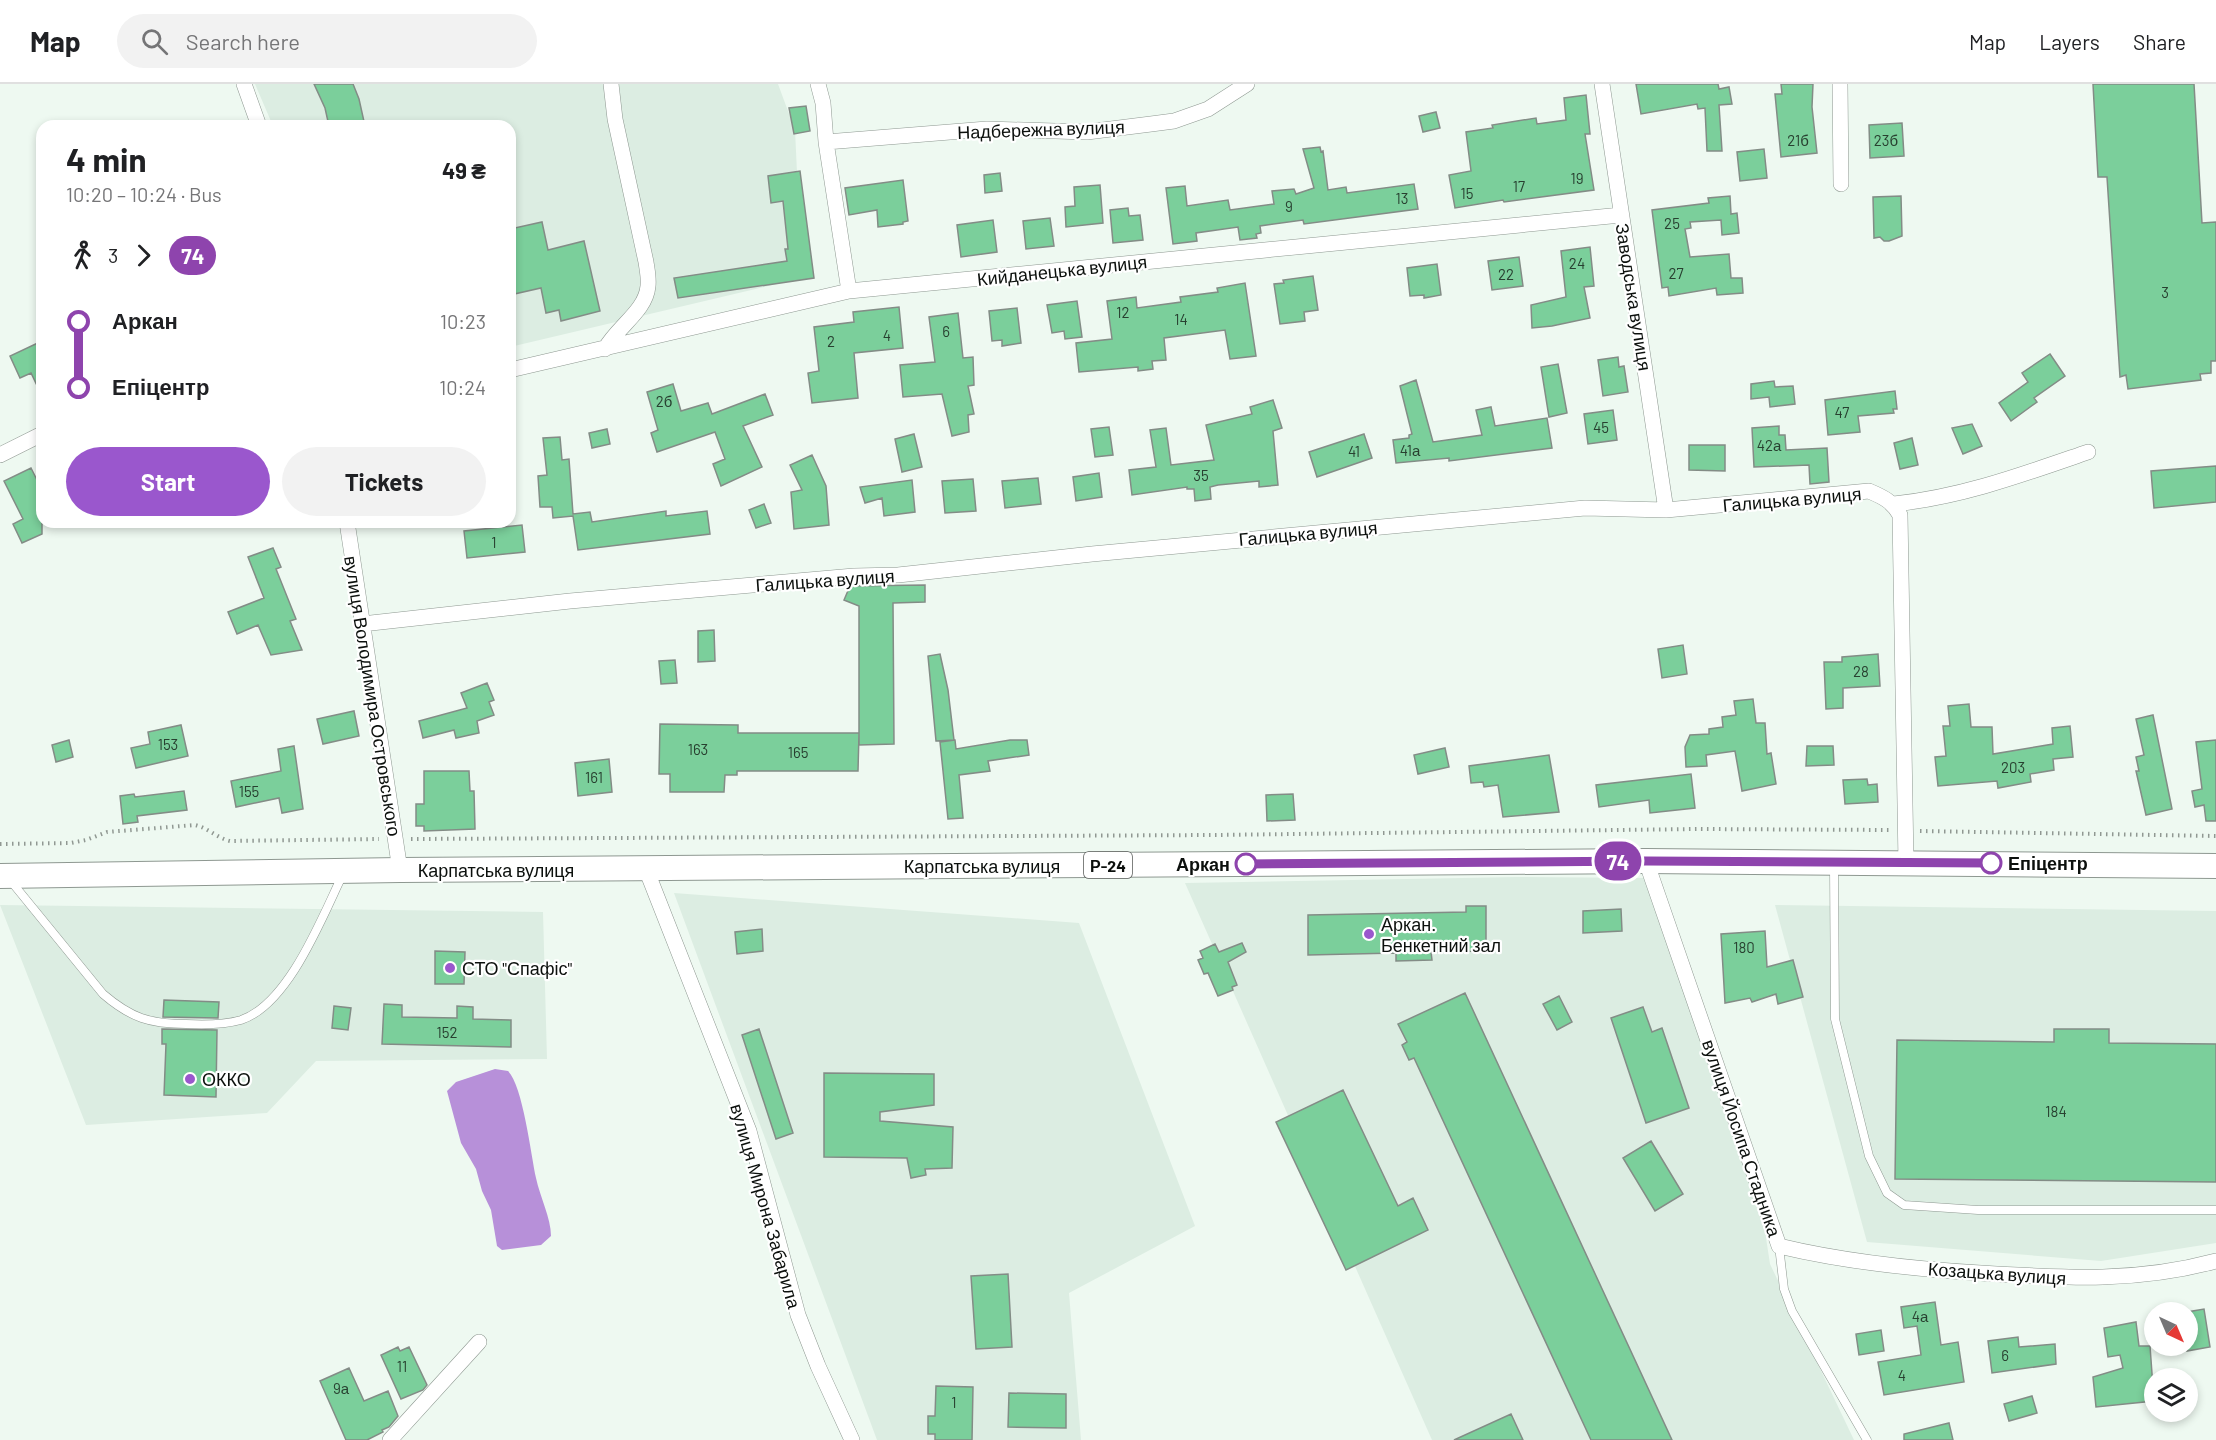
<!DOCTYPE html>
<meta charset="utf-8">
<style>
:root{--surface:#fff;--page:#f2f2f2;--text:#202124;--muted:#757577;--line:#e0e0e0;--accent:#9a57cd}
body{margin:0;font-family:Barlow,sans-serif;background:var(--page);color:var(--text);height:100vh;display:flex;flex-direction:column;font-size:22px;white-space:nowrap}
*{box-sizing:border-box;margin:0}
p{font-size:20px;color:var(--muted)}
.icon{flex:none;width:33px;height:33px;fill:none;stroke:currentColor;stroke-width:2;stroke-linecap:round;stroke-linejoin:round}
.map{position:relative;flex:1;overflow:hidden}
.details{position:absolute;left:36px;top:36px;width:480px;height:408px;display:flex;flex-direction:column;background:var(--surface);border-radius:18px;box-shadow:0 3px 9px #0003}
.details>*{flex:none}
.badge{padding:0 12px;border-radius:20px;font-size:21px;line-height:39px}
.needle{width:39px;rotate:136deg}
.controls{position:absolute;left:2144px;top:1218px;display:grid;gap:12px}
.controls a{display:grid;place-items:center;width:54px;height:54px;border-radius:50%;background:var(--surface);box-shadow:0 3px 9px #0003;font-size:30px}
.map>.badge{position:absolute;translate:-50% -50%;box-shadow:0 0 0 3px #fff}
.legs{display:flex;align-items:center;gap:9px;height:66px;padding:0 30px;font-size:20px}
.legs p{margin-inline-start:auto}
.head{display:flex;align-items:center;justify-content:space-between;height:102px;padding:0 30px}
h1{font-size:33px;font-weight:700;line-height:45px}
.primary-button{display:flex;gap:12px;margin-top:auto;padding:12px 30px}
.primary-button a{flex:1;height:69px;border-radius:36px;background:var(--accent);color:#fff;font-size:24px;font-weight:700;line-height:69px;text-align:center}
.primary-button a+a{background:var(--page);color:var(--text)}
ul{padding:0 30px;list-style:none}
li{display:flex;align-items:center;gap:21px;height:66px;font-size:22px}
li i{display:grid;place-items:center;width:9px;height:100%;margin:0 8px;background:currentColor}
li i::after{content:'';width:15px;height:15px;margin:-8px;border:4px solid;border-radius:50%;background:var(--surface)}
li p{margin-inline-start:auto}
li:first-child i{background:linear-gradient(#0000 50%,currentColor 0)}
li:last-child i{background:linear-gradient(currentColor 50%,#0000 0)}
header{display:flex;align-items:center;gap:36px;box-sizing:border-box;height:84px;padding:0 30px;background:var(--surface);border-bottom:2px solid var(--line)}
header strong{font-size:28px}
nav{display:flex;gap:33px;margin-inline-start:auto;font-size:21px}
.search{width:420px;height:54px;background:var(--page);display:flex;align-items:center;gap:15px;box-sizing:border-box;padding:0 21px;border-radius:33px;color:var(--muted);font-size:22px}
.map>svg:first-child{display:block}
.built{fill:#dcede2}
.water{fill:#b790d9}
.building{fill:#7bcf9b;stroke:#838c86;stroke-width:1.5}
.lines{fill:none;stroke-linecap:round;stroke-linejoin:round}
.service-casing{stroke:#8e9891;stroke-width:9}
.minor-casing{stroke:#8e9891;stroke-width:16}
.primary-casing{stroke:#8e9891;stroke-width:26}
.path{stroke:#909892;stroke-width:4;stroke-dasharray:1.5 4.5;stroke-linecap:butt}
.service{stroke:#fff;stroke-width:8}
.minor{stroke:#fff;stroke-width:15}
.primary{stroke:#fff;stroke-width:24}
.line-1-casing{stroke:#fff;stroke-width:14}
.line-1{stroke:#8e44ad;stroke-width:9}
.stop-1-dot{fill:#fff;stroke:#8e44ad;stroke-width:3}
.poi-dot{fill:#9a57cd;stroke:#fff;stroke-width:2}
.labels{text-anchor:middle;dominant-baseline:central;stroke-width:4.5;stroke-linejoin:round;paint-order:stroke}
.number-label{font-size:15px;fill:#284030}
.shield{fill:#fff;stroke:#555856;stroke-width:1.5}
.shield-label{font-size:16px;font-weight:bold;fill:#0c100d}
.street-label{font-size:18px;fill:#0c100d;stroke:#fff}
.stop-label{font-size:18px;font-weight:bold;fill:#0c100d;stroke:#fff;text-anchor:start}
.poi-label{font-size:18px;fill:#0c100d;stroke:#fff;text-anchor:start}
</style>
<header>
<strong>Map</strong>
<div class="search"><svg class="icon" aria-label="search" viewBox="0 0 24 24"><circle cx="10" cy="10" r="6"/><path d="M15 15l6 6"/></svg>Search here</div>
<nav><a>Map</a><a>Layers</a><a>Share</a></nav>
</header>
<div class="map">
<svg width="2216" height="1356" viewBox="0 0 2216 1356">
<rect width="100%" height="100%" fill="#eef9f1"/>
<!-- built -->
<path class="built" d="M255,0H778L795,46L802,194L510,263V42H273Z
M1516,793L1649,794L1761,1121L1770,1180L1854,1356H1432L1185,799Z
M674,809L1079,839L1195,1142L1069,1209L1081,1356H877Z
M0,821L543,828L547,975L316,977L267,1029L86,1041Z
M1775,821L2216,827V1159L2101,1177L1867,1158Z"/>
<!-- water -->
<path class="water" d="M495,985L508,987C523,1002 531,1071 536,1094C540,1113 551,1134 551,1152L541,1161L502,1166L497,1162L491,1126L482,1107L476,1085L461,1059L447,1007L456,998Z"/>
<!-- building -->
<path class="building" d="M314,0H353L359,15L365,42H329L325,24Z
M1636,0H1718L1719,5L1729,3L1732,20L1719,21L1722,67H1707L1705,24L1698,25L1697,20L1641,30Z
M1781,0H1813L1812,23L1817,69L1781,73L1775,10H1782Z
M2093,0H2194L2202,139L2216,138V277H2211V289L2200,290L2201,296L2128,305L2126,291L2120,293L2107,93H2098Z
M1586,11L1590,50H1585L1594,106L1504,118L1503,116L1455,124L1449,91L1471,87L1466,48L1493,44L1492,41L1536,34L1537,40L1566,36L1564,14Z
M806,22L810,47L794,50L789,24Z
M1436,28L1440,44L1423,48L1419,32Z
M1902,39L1904,72L1870,74L1869,41Z
M1320,63L1321,68L1323,67L1328,106L1346,103L1347,109L1414,100L1418,125L1304,140L1303,136L1260,142L1261,149L1256,150L1257,154L1240,156L1238,143L1196,149L1197,157L1173,160L1166,104L1185,102L1187,122L1228,116L1230,126L1274,120L1272,107L1294,105L1296,110L1314,104L1303,65Z
M1764,65L1767,94L1740,97L1737,68Z
M800,87L814,194L678,214L674,194L787,177L785,165H788L783,117L771,119L768,92Z
M1000,89L1002,107L985,109L984,91Z
M903,96L908,137L903,138V140L878,143L877,126L849,131L845,104Z
M1100,101L1103,139L1066,143L1065,123L1075,122L1074,103Z
M1730,112L1731,130L1737,129L1739,149L1722,151L1721,136L1690,138L1691,144L1685,145L1690,173L1729,170L1731,194H1742L1743,209L1717,211L1716,204L1669,212L1668,203L1662,204L1652,126L1709,119L1708,114Z
M1901,112L1902,152L1889,157H1884L1880,153L1874,154L1873,113Z
M1128,124L1129,132L1140,131L1143,156L1113,159L1110,126Z
M1050,134L1054,162L1026,165L1023,137Z
M993,136L997,168L961,173L957,141Z
M542,138L548,166L584,157L600,227L561,237L559,226L546,229L541,204L510,211V145Z
M1590,163L1594,202L1584,203L1590,234L1552,242L1532,244L1531,221L1566,213L1561,167Z
M1519,173L1523,202L1492,206L1488,177Z
M1437,180L1441,211L1424,214V211L1410,212L1407,184Z
M1313,192L1318,226L1304,228L1305,237L1280,240L1274,200L1284,199L1283,196Z
M1245,199L1256,272L1230,275L1225,246L1164,254L1166,276L1152,277L1153,285L1138,287V283L1079,288L1076,259L1112,255L1107,217L1136,213L1137,224L1181,218L1180,213L1218,208L1217,204Z
M1077,217L1082,253L1065,255L1064,247L1052,249L1047,221Z
M899,223L903,264L854,269L858,314L812,319L808,289L819,287L814,243L854,238L853,228Z
M1017,224L1021,259L1002,262V256L992,257L989,227Z
M958,229L963,274L973,273L974,301L968,302L974,330L968,331L969,348L952,352L942,310L903,313L900,281L935,278L929,233Z
M42,257V312L31,289L20,294L10,272Z
M2050,270L2065,292L2034,314L2037,318L2011,337L1999,319L2028,298L2022,289Z
M1618,273L1619,283L1624,282L1628,308L1603,312L1598,276Z
M1558,280L1567,329L1549,333L1541,283Z
M1416,296L1433,358L1482,351L1476,326L1491,323L1495,342L1547,334L1552,364L1449,377V374L1396,379L1393,356L1409,354V351L1412,350L1400,302Z
M1774,297L1775,303L1793,302L1795,320L1770,323L1769,313L1751,315V300Z
M673,300L681,327L708,319L712,330L765,310L773,331L743,342L762,383L721,402L713,380L725,375L715,348L657,368L651,349L658,346L647,308Z
M1895,307L1897,325H1893L1894,329L1858,332L1860,348L1828,351L1825,316Z
M1273,316L1282,344L1273,347L1278,401L1259,403V397L1218,401L1210,403L1211,415L1195,417L1194,405H1187V403L1132,411L1129,386L1156,383L1150,346L1166,344L1171,381L1214,376L1206,341L1252,330L1250,323Z
M1613,326L1617,356L1588,360L1584,330Z
M1972,340L1982,362L1963,370L1952,344Z
M1779,342V351H1785L1786,366L1827,364L1829,398L1810,400L1809,381L1754,383L1752,344Z
M1109,343L1113,371L1095,373L1091,345Z
M607,345L610,360L592,364L589,349Z
M914,350L922,383L902,388L895,355Z
M1364,350L1372,374L1317,393L1309,368Z
M560,353L562,376L569,375L573,430L590,428L592,438L666,427V432L707,427L710,450L578,466L573,432L553,434L552,423H540L538,392L547,391L543,354Z
M1912,354L1918,381L1900,385L1894,359Z
M1689,361H1725V387L1689,386Z
M812,371L826,402L829,441L794,445L791,408L802,406L790,381Z
M2216,382V418L2154,424L2151,387Z
M31,384L42,406V450L22,459L13,440L23,435L4,397Z
M1099,389L1102,413L1076,417L1073,393Z
M1038,394L1041,420L1005,424L1002,397Z
M973,395L976,427L945,429L942,397Z
M912,396L915,428L884,432L882,414L865,419L860,403Z
M764,420L771,439L756,444L749,426Z
M522,441L525,468L467,474L464,447Z
M273,464L281,483L276,485L296,535L290,537L302,566L271,571L258,541L237,550L228,528L264,514L248,473Z
M925,501V518L893,519L894,660L859,661V522L844,516L850,502Z
M714,546L715,577L698,578V547Z
M1683,561L1687,590L1662,594L1658,565Z
M940,570L948,606L954,656L936,657L928,572Z
M1878,570L1880,602L1843,604V624L1826,625L1824,578H1842V573Z
M675,576L677,599L661,600L659,577Z
M487,599L494,616L489,618L494,631L477,637L479,649L456,654L454,646L423,654L419,637L467,624L461,609Z
M1753,615L1756,639H1765L1767,670L1771,669L1776,700L1742,707L1735,667L1706,671L1707,682L1686,683L1685,663L1690,651L1709,650V645L1723,643L1722,633L1736,631L1734,617Z
M1969,620L1971,643H1992L1993,670L2053,660L2052,644L2070,642L2073,673L2053,675L2054,686L2030,690L2031,698L1998,704L1997,697L1938,702L1935,673L1946,672L1943,642H1950L1948,622Z
M354,627L359,652L323,660L317,635Z
M2153,631L2172,725L2146,731L2136,687H2139L2136,673L2144,671L2136,635Z
M660,640L738,641V649H859L858,687H737V691H725L724,708H670V690H659Z
M181,641L188,672L136,684L131,664L150,660L148,648Z
M69,656L73,673L56,678L52,661Z
M955,656L956,665L1010,656H1027L1029,671L988,677L990,687L959,691L963,734L948,735L940,658Z
M2216,656V737H2206L2204,721L2195,723L2192,707L2202,705L2196,658Z
M294,662L303,725L282,729L279,714L236,723L231,697L281,687L278,665Z
M1807,662H1833L1834,681L1806,682Z
M1445,664L1449,683L1418,690L1414,671Z
M1549,671L1559,728L1503,733L1498,701L1484,703L1483,698L1471,699L1469,682Z
M609,675L612,708L578,712L575,679Z
M424,687H469L470,707H474L475,745L424,747V742H416V720H424Z
M1691,690L1695,724L1650,729L1649,716L1599,723L1596,701Z
M1867,695L1868,701L1877,700L1878,718L1845,720L1843,696Z
M184,707L187,726L137,732L138,738L123,740L120,712L134,710L135,713Z
M1293,710L1295,736L1267,737L1266,711Z
M1466,822H1486V867L1431,868L1432,876L1396,877V869L1308,871V831L1466,828Z
M1621,825L1622,847L1583,849V827Z
M762,845L763,867L737,870L735,848Z
M1765,847L1767,883L1793,876L1803,913L1778,920L1776,910L1752,918L1750,914L1725,919L1721,850Z
M1242,859L1246,868L1228,878L1237,901L1232,903L1233,906L1218,912L1208,889L1204,890L1198,876L1203,874L1200,867L1215,860L1219,868Z
M435,867L465,868L464,900H435Z
M1465,909L1672,1356H1591L1414,974L1409,976L1402,961L1407,958L1398,940Z
M1559,912L1572,938L1557,946L1543,920Z
M164,916L219,918L218,934L163,933Z
M384,920L402,921V933L457,934V922L473,923V935L511,936V963L382,960Z
M334,922L351,924L348,946L332,944Z
M1643,923L1652,948L1662,944L1689,1024L1646,1039L1611,934Z
M162,945L217,946L216,1013L164,1011L166,960H162Z
M759,945L793,1049L776,1055L742,951Z
M2054,945H2109V959L2216,960V1098L1895,1095L1897,956L2054,958Z
M824,989L934,990V1021L880,1028V1037L953,1043L952,1084L925,1085L926,1091L911,1094L907,1074L824,1073Z
M1343,1006L1398,1122L1413,1114L1428,1146L1346,1186L1276,1038Z
M1651,1057L1683,1110L1655,1127L1623,1074Z
M1008,1190L1012,1263L976,1265L971,1192Z
M1935,1218L1941,1261L1958,1258L1964,1298L1884,1311L1878,1278L1921,1271L1917,1242L1904,1244L1901,1223Z
M2204,1225L2210,1263L2187,1267V1228Z
M2136,1238L2139,1262H2150L2154,1317L2096,1323L2093,1293L2123,1284L2120,1271L2108,1273L2104,1244Z
M1881,1246L1884,1267L1859,1271L1856,1250Z
M2018,1253L2019,1263L2055,1260L2056,1280L1992,1289L1988,1257Z
M398,1263L400,1267L409,1263L427,1301L423,1306L401,1315L381,1271Z
M349,1284L364,1317L388,1307L398,1332L389,1343L382,1346L383,1348L367,1356H346L320,1297Z
M936,1302L973,1303L972,1356H935V1350H928V1332H935Z
M1009,1309L1066,1310V1344L1008,1343Z
M2032,1312L2037,1329L2009,1337L2004,1320Z
M1511,1330L1523,1356H1454Z
M1949,1339L1953,1356H1904V1350Z"/>
<g class="lines">
<!-- service casing -->
<g class="service-casing">
<path id="service" d="M1834,783L1835,935L1869,1072L1887,1109L1904,1121L1978,1126H2216
M10,796L103,910C131,934 150,940 186,940C204,941 223,941 241,936C289,920 322,833 343,790
M1779,1162L1784,1205L1792,1227L1867,1356"/>
</g>
<!-- minor casing -->
<g class="minor-casing">
<path id="minor" d="M244,0L259,42
M818,0L823,19L826,58L849,207
M1602,0L1666,426
M1840,0L1841,100
M826,58L987,45L1087,48L1151,40L1174,37L1208,25L1247,0
M605,265C617,243 646,227 648,202C649,194 647,185 646,178L615,35L611,0
M510,286L849,207L1621,131
M0,371L42,350
M1894,420C1962,413 2024,390 2088,368
M347,438L400,786
M362,540L570,517L854,492L898,491L1092,470L1585,424L1666,426L1869,407C1883,413 1892,417 1900,431L1906,778
M1646,777L1779,1162C1845,1178 1913,1185 1981,1189C2065,1194 2134,1199 2216,1177
M646,785L749,1047L798,1231L818,1282L852,1356
M390,1356L479,1258"/>
</g>
<!-- primary casing -->
<g class="primary-casing">
<path id="primary" d="M0,792L400,786L1646,777L2216,782"/>
</g>
<!-- path -->
<path class="path" d="M1920,747L2216,752
M411,755L1213,751L1698,745L1891,746
M0,760L71,759L86,756L107,748L195,741C208,744 217,754 230,757L379,755"/>
<!-- service -->
<use href="#service" class="service"/>
<!-- minor -->
<use href="#minor" class="minor"/>
<!-- primary -->
<use href="#primary" class="primary"/>
</g>
<g class="lines">
<!-- line-1 casing -->
<g class="line-1-casing">
<path id="line-1" d="M1246,780L1646,777L1991,779"/>
</g>
<!-- line-1 -->
<use href="#line-1" class="line-1"/>
</g>
<!-- markers -->
<g class="stop-1-dot">
<circle cx="1991" cy="779" r="10"/>
<circle cx="1246" cy="780" r="10"/>
</g>
<g class="poi-dot">
<circle cx="1369" cy="850" r="6"/>
<circle cx="450" cy="884" r="6"/>
<circle cx="190" cy="995" r="6"/>
</g>
<g class="labels">
<!-- number labels -->
<g class="number-label">
<text x="1798" y="56">21б</text>
<text x="1886" y="56">23б</text>
<text x="1577" y="94">19</text>
<text x="1519" y="102">17</text>
<text x="1467" y="109">15</text>
<text x="1402" y="114">13</text>
<text x="1289" y="122">9</text>
<text x="1672" y="139">25</text>
<text x="1577" y="179">24</text>
<text x="1676" y="189">27</text>
<text x="1506" y="190">22</text>
<text x="2165" y="208">3</text>
<text x="1123" y="228">12</text>
<text x="1181" y="235">14</text>
<text x="946" y="247">6</text>
<text x="887" y="251">4</text>
<text x="831" y="257">2</text>
<text x="664" y="317">2б</text>
<text x="1842" y="328">47</text>
<text x="1601" y="343">45</text>
<text x="1769" y="361">42а</text>
<text x="1410" y="366">41а</text>
<text x="1354" y="367">41</text>
<text x="1201" y="391">35</text>
<text x="494" y="458">1</text>
<text x="1861" y="587">28</text>
<text x="168" y="660">153</text>
<text x="698" y="665">163</text>
<text x="798" y="668">165</text>
<text x="2013" y="683">203</text>
<text x="594" y="693">161</text>
<text x="249" y="707">155</text>
<text x="1744" y="863">180</text>
<text x="447" y="948">152</text>
<text x="2056" y="1027">184</text>
<text x="1920" y="1232">4а</text>
<text x="2005" y="1271">6</text>
<text x="402" y="1282">11</text>
<text x="1902" y="1291">4</text>
<text x="341" y="1304">9а</text>
<text x="954" y="1318">1</text>
</g>
<!-- shield labels -->
<rect class="shield" x="1084" y="768" width="48" height="26" rx="4.5"/>
<g class="shield-label">
<text x="1108" y="781">Р-24</text>
</g>
<!-- street labels -->
<g class="street-label">
<text transform="translate(1041 45) rotate(-2)">Надбережна вулиця</text>
<text transform="translate(1062 186) rotate(-6)">Кийданецька вулиця</text>
<text transform="translate(1634 213) rotate(81)">Заводська вулиця</text>
<text transform="translate(1792 415) rotate(-5)">Галицька вулиця</text>
<text transform="translate(1308 449) rotate(-5)">Галицька вулиця</text>
<text transform="translate(825 496) rotate(-4)">Галицька вулиця</text>
<text transform="translate(373 612) rotate(81)">вулиця Володимира Островського</text>
<text x="982" y="782">Карпатська вулиця</text>
<text x="496" y="786">Карпатська вулиця</text>
<text transform="translate(1742 1054) rotate(71)">вулиця Йосипа Стадника</text>
<text transform="translate(766 1122) rotate(74)">вулиця Мирона Забарила</text>
<text transform="translate(1997 1189) rotate(4)">Козацька вулиця</text>
</g>
<!-- stop labels -->
<g class="stop-label">
<text x="2008" y="779">Епіцентр</text>
<text x="1230" y="780" text-anchor="end">Аркан</text>
</g>
<!-- poi labels -->
<g class="poi-label">
<text x="1381" y="840">Аркан.<tspan x="1381" dy="21">Бенкетний зал</tspan></text>
<text x="462" y="884">СТО "Спафіс"</text>
<text x="202" y="995">ОККО</text>
</g>
</g>
</svg>
<div class="controls">
<a><svg class="needle" viewBox="-14 -14 28 28"><path d="M0-13l5 13h-10z" fill="#e53935"/><path d="M0 13l5-13h-10z" fill="#757577"/></svg></a>
<a><svg class="icon" aria-label="layers" viewBox="0 0 24 24"><path d="M12 4l9 5-9 5-9-5zM3 14l9 5 9-5"/></svg></a>
</div>
<b class="badge" style="left:1618px;top:777px;background:#8e44ad;color:#fff">74</b>
<section class="details">
<div class="head"><div><h1>4 min</h1><p>10:20 – 10:24 · Bus</p></div><b>49 ₴</b></div>
<div class="legs"><svg class="icon" aria-label="walk" viewBox="0 0 24 24"><circle cx="13" cy="4" r="2"/><path d="M13 8l-2 6 4 7M11 14l-3 7M7 12l3-4h3l4 4"/></svg>3<svg class="icon" aria-label="forward" viewBox="0 0 24 24"><path d="M9 5l7 7-7 7"/></svg><b class="badge" style="background:#8e44ad;color:#fff">74</b></div>
<ul>
<li><i style="color:#8e44ad"></i><b>Аркан</b><p>10:23</p></li>
<li><i style="color:#8e44ad"></i><b>Епіцентр</b><p>10:24</p></li>
</ul>
<div class="primary-button"><a>Start</a><a>Tickets</a></div>
</section>
</div>
